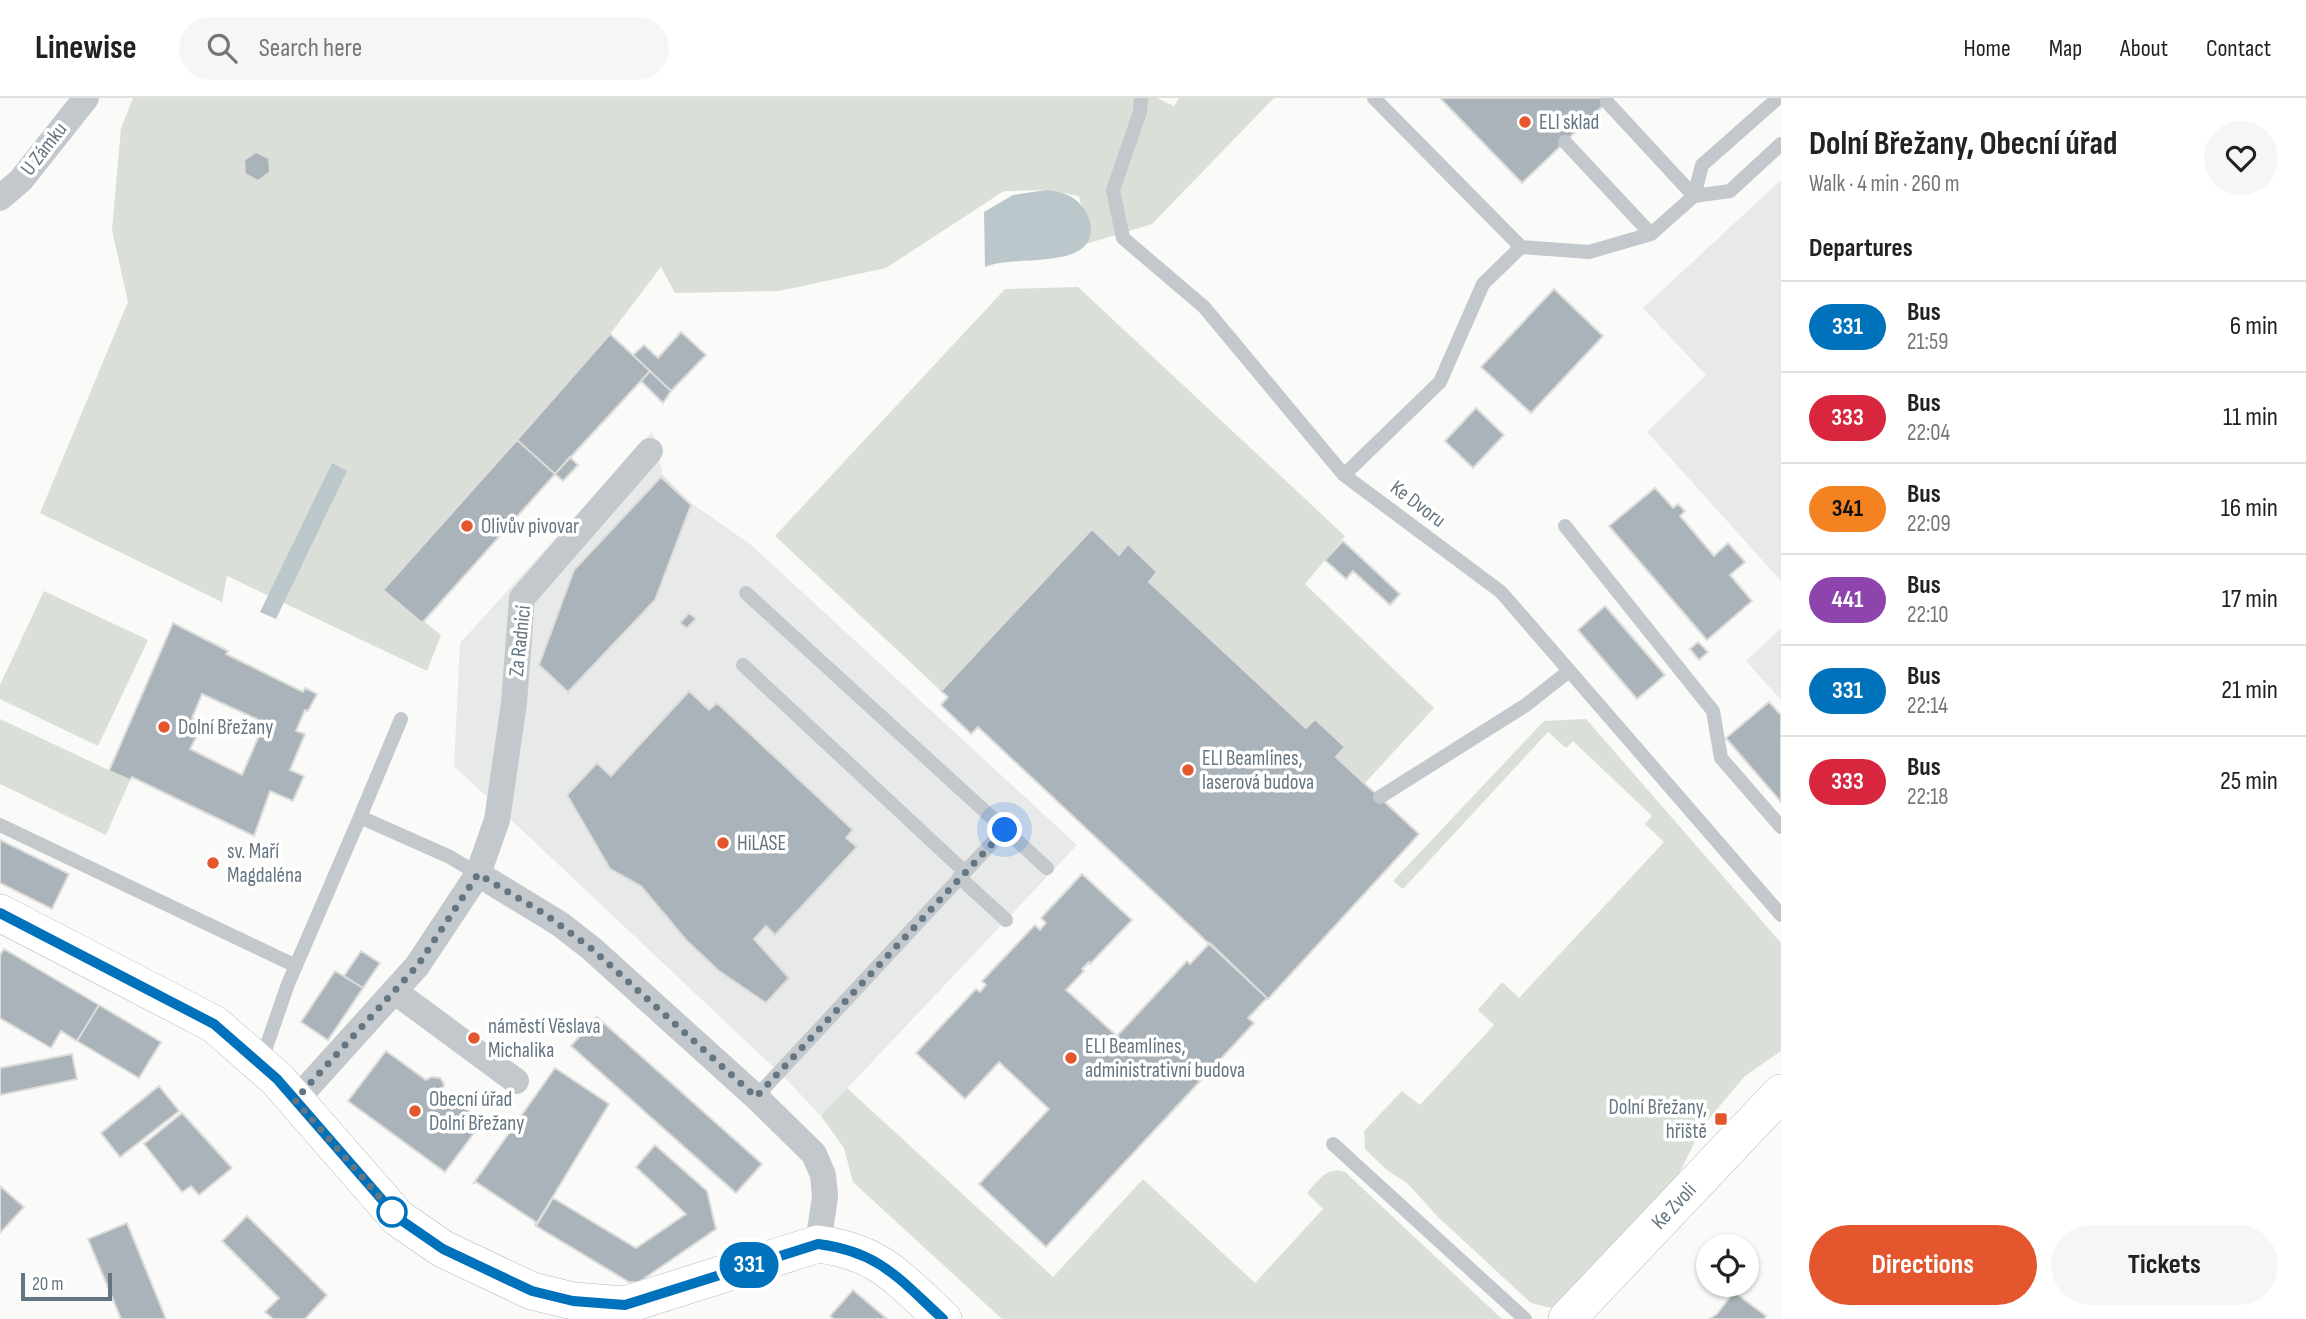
<!DOCTYPE html>
<meta charset="utf-8">
<style>
:root{--surface:#fff;--page:#f6f6f6;--text:#222;--muted:#767676;--line:#e0e0e0;--accent:#e4572e}
body{margin:0;font-family:"Sofia Sans Condensed",sans-serif;background:var(--page);color:var(--text);height:100vh;display:flex;flex-direction:column;font-size:26px;white-space:nowrap}
*{box-sizing:border-box;margin:0}
p{font-size:23px;color:var(--muted)}
.icon{flex:none;width:38px;height:38px;fill:none;stroke:currentColor;stroke-width:2;stroke-linecap:round;stroke-linejoin:round}
.map{position:relative;flex:1;overflow:hidden}
.details{display:flex;flex-direction:column;background:var(--surface);width:525px}
.details>*{flex:none}
.badge{padding:0 14px;border-radius:23px;font-size:24px;line-height:46px}
.fabs{position:absolute;left:1696px;top:1136px;display:grid;gap:14px}
.fabs a{display:grid;place-items:center;width:63px;height:63px;border-radius:50%;background:var(--surface);box-shadow:0 2px 5px #0004;font-size:35px}
.scale{position:absolute;left:21px;bottom:18px;width:91px;box-sizing:border-box;padding-left:7px;border:4px solid #657683;border-top:0;font-size:19px;line-height:24px;white-space:nowrap;color:#657683;-webkit-text-stroke:5px #fff;paint-order:stroke}
.you{position:absolute;width:35px;height:35px;margin:-18px;border:5px solid #fff;border-radius:50%;background:#1a73e8;box-shadow:0 0 0 10px #1a73e833}
.map>.badge{position:absolute;translate:-50% -50%;box-shadow:0 0 0 4px #fff}
h2{padding:0 28px;font-size:26px;line-height:63px}
.round{display:grid;place-items:center;flex:none;width:74px;height:74px;border-radius:37px;background:var(--page)}
.summary{display:flex;align-items:center;justify-content:space-between;height:119px;padding:0 28px}
h1{font-size:33px;font-weight:700;line-height:52px}
.button{display:flex;gap:14px;margin-top:auto;padding:14px 28px}
.button a{flex:1;height:80px;border-radius:42px;background:var(--accent);color:#fff;font-size:28px;font-weight:700;line-height:80px;text-align:center}
.button a+a{background:var(--page);color:var(--text)}
ul{padding:0;list-style:none}
li{display:flex;align-items:center;gap:21px;height:91px;padding:0 28px;border-top:2px solid var(--line)}
li div{flex:1}
li b{display:block;font-size:26px}
li em{font-style:normal}
li .badge{min-width:77px;font-weight:700;text-align:center}
header{display:flex;align-items:center;gap:42px;box-sizing:border-box;height:98px;padding:0 35px;background:var(--surface);border-bottom:2px solid var(--line)}
header strong{font-size:33px}
nav{display:flex;gap:38px;margin-inline-start:auto;font-size:24px}
.search{width:490px;height:63px;background:var(--page);display:flex;align-items:center;gap:18px;box-sizing:border-box;padding:0 24px;border-radius:38px;color:var(--muted);font-size:26px}
main{display:flex;flex:1;min-height:0}
.map>svg:first-child{display:block}
.built{fill:#e8e9e9}
.green{fill:#dadfd7}
.water{fill:#bbc7cb}
.building{fill:#aab3b9;stroke:#dcdcda;stroke-width:2;fill-rule:evenodd}
.lines{fill:none;stroke-linecap:round;stroke-linejoin:round}
.secondary-casing{stroke:#b3babf;stroke-width:38}
.lane{stroke:#c3c8cc;stroke-width:14}
.street{stroke:#c3c8cc;stroke-width:26}
.secondary{stroke:#fff;stroke-width:37}
.line-casing{stroke:#fff;stroke-width:16}
.line{stroke:#0072bc;stroke-width:10}
.walk{stroke:#657683;stroke-width:7;stroke-dasharray:0 12.6}
.poi-dot{fill:#e4572e;stroke:#fff;stroke-width:2.5}
.stop-dot{fill:#fff;stroke:#0072bc;stroke-width:3.5}
.labels{text-anchor:middle;dominant-baseline:central;stroke-width:7;stroke-linejoin:round;paint-order:stroke}
.poi-label{font-size:21px;fill:#657683;stroke:#fff;text-anchor:start}
.street-label{font-size:21px;fill:#657683;stroke:#fff}
</style>
<header>
<strong>Linewise</strong>
<div class="search"><svg class="icon" aria-label="search" viewBox="0 0 24 24"><circle cx="10" cy="10" r="6"/><path d="M15 15l6 6"/></svg>Search here</div>
<nav><a>Home</a><a>Map</a><a>About</a><a>Contact</a></nav>
</header>
<main>
<div class="map">
<svg width="1781" height="1221" viewBox="0 0 1781 1221">
<rect width="100%" height="100%" fill="#fafaf8"/>
<!-- built -->
<path class="built" d="M1781,82V483L1647,334L1706,277L1643,210Z
M652,334L663,377L691,405L750,446L1077,747L821,1018L785,980L454,668L460,545Z
M1781,530V602L1746,563Z"/>
<!-- green -->
<path class="green" d="M133,0H1157L1174,8L1179,0H1274L1152,126L1086,146C1098,121 1082,119 1079,98L1046,92L1004,93L886,170L779,193L675,195L661,169L610,236L383,491L441,537L427,573L227,478L222,504L40,415L128,204L112,132L121,30Z
M1078,189L1345,438L1305,486L1434,610L1365,685L1336,659L1345,648L1315,622L1306,630L1149,484L1157,474L1129,447L1119,457L1092,431L941,593L775,438L1005,191Z
M44,493L148,542L98,648L0,601V587Z
M0,621L130,682L106,737L0,686Z
M1586,621L1781,845V953L1745,978L1702,1029L1673,1088L1578,1188L1551,1210L1531,1205L1439,1120L1407,1085L1388,1073L1365,1051L1364,1033L1402,993L1420,1007L1494,927L1478,912L1502,884L1519,900L1664,744L1645,726L1652,718L1573,643L1566,650L1548,634L1403,791L1393,783L1544,623Z
M847,990L1053,1179L1143,1081L1255,1185L1323,1111L1307,1095C1319,1082 1327,1068 1345,1074L1502,1221H1002L853,1084L844,1050L821,1018Z"/>
<!-- water -->
<path class="water" d="M1046,92C1059,93 1073,97 1081,107C1087,113 1091,123 1091,132C1089,173 1014,156 985,169L984,114L1013,97Z
M332,365L347,373L276,521L260,514Z"/>
<!-- building -->
<path class="building" d="M1440,0H1611L1522,85Z
M256,54L269,60L270,74L258,83L245,76L244,62Z
M1554,191L1603,238L1531,315L1481,269Z
M681,234L706,257L671,293L633,257L644,247L658,260Z
M610,236L650,273L555,376L517,342Z
M650,273L671,293L663,305L641,283Z
M1476,310L1504,337L1473,370L1445,343Z
M517,342L555,376L422,525L383,492Z
M570,359L578,367L563,383L555,376Z
M661,379L691,407L655,502L568,594L539,567L574,472Z
M1655,390L1673,410L1678,406L1685,413L1680,418L1714,458L1728,445L1745,464L1730,477L1752,503L1707,542L1609,428Z
M1092,431L1119,457L1128,446L1157,474L1149,484L1306,630L1315,621L1345,649L1336,659L1419,736L1268,901L978,629L971,636L941,607L948,599L941,593Z
M1343,443L1400,496L1390,507L1353,473L1346,481L1325,462Z
M1605,508L1665,577L1637,601L1578,532Z
M689,515L696,521L687,530L680,525Z
M173,525L228,553L226,556L303,594L305,590L317,596L308,613L305,612L296,633L305,636L290,672L304,678L293,703L270,693L254,738L132,679L130,682L109,673ZM202,596L257,621L250,636L258,640L242,677L190,651L203,626L192,620Z
M1698,544L1708,554L1699,562L1690,551Z
M689,593L709,612L717,605L853,732L846,740L857,749L775,837L766,828L754,841L789,880L766,905L719,873L686,842L641,788L610,771L567,697L597,665L611,678Z
M1769,604L1781,617V704L1726,640Z
M0,742L69,776L52,811L0,785Z
M1082,776L1132,822L1090,866L1089,864L1082,871L1084,873L1066,892L1117,938L1187,863L1190,866L1210,845L1267,900L1248,920L1254,925L1046,1149L979,1086L1049,1011L999,964L965,1001L916,955L976,891L980,894L986,887L982,883L1035,827L1040,832L1046,825L1041,820Z
M4,851L99,907L77,943L61,933L51,950L0,920V857Z
M361,853L380,865L363,890L344,878Z
M335,873L363,890L328,942L301,924Z
M99,907L161,944L139,980L77,943Z
M597,919L762,1066L736,1095L571,948Z
M386,953L426,982L431,979L440,980L444,986L442,994L483,1023L445,1074L348,1003Z
M72,956L77,981L0,997V970Z
M555,970L609,1006L535,1128L536,1124L476,1084L473,1086Z
M159,988L179,1013L120,1059L101,1035Z
M182,1015L232,1070L199,1097L191,1088L182,1094L144,1046Z
M655,1047L707,1093L716,1131L639,1184H629L536,1128L553,1100L636,1150L686,1116L636,1069Z
M0,1088L24,1109L0,1135Z
M247,1118L327,1197L305,1221H273L265,1214L279,1200L222,1143Z
M127,1125L166,1221H121L88,1141Z
M853,1192L887,1221H834L830,1218Z
M1734,1194L1766,1218L1764,1221H1709L1717,1216Z"/>
<g class="lines">
<!-- secondary casing -->
<g class="secondary-casing">
<path id="secondary" d="M0,815L214,926L277,981L398,1120L443,1151L532,1193L573,1203L625,1207L818,1146C880,1154 899,1181 943,1221
M1567,1221L1781,995"/>
</g>
<!-- lane -->
<path class="lane" d="M1141,0L1140,14L1113,92L1123,140L1204,209L1344,377L1501,494L1781,817
M1374,0L1521,149
M1607,4L1694,98
M1565,44L1651,136
M1694,98L1730,93L1781,46
M1344,377L1440,284L1483,186L1521,149L1589,154L1651,136L1694,98L1702,67L1778,0
M1565,428L1713,613L1721,660L1781,729
M746,495L1047,770
M743,567L965,774L756,999
M401,621L360,719L450,759L478,776
M1380,699L1526,607L1569,573
M0,727L296,868
M965,774L1005,731
M959,779L1006,822
M261,964L288,886L360,719
M1333,1046L1525,1221"/>
<!-- street -->
<path class="street" d="M0,100L21,82L86,0
M478,776L560,826L592,851L756,999L814,1056L823,1077L825,1099L818,1146
M394,893L516,983
M305,992L417,868L478,776L497,722L514,605L522,500L650,353"/>
<!-- secondary -->
<use href="#secondary" class="secondary"/>
</g>
<g class="lines">
<!-- line casing -->
<g class="line-casing">
<path id="line" d="M0,815L214,926L277,981L398,1120L443,1151L532,1193L573,1203L625,1207L818,1146C880,1154 899,1181 943,1221"/>
</g>
<!-- line -->
<use href="#line" class="line"/>
<!-- walk -->
<path class="walk" d="M392,1114L398,1120L295,1002L418,867L478,776L545,816L592,851L756,999L1005,732"/>
</g>
<!-- markers -->
<g class="poi-dot">
<circle cx="1525" cy="24" r="7"/>
<circle cx="467" cy="428" r="7"/>
<circle cx="164" cy="629" r="7"/>
<circle cx="1188" cy="672" r="7"/>
<circle cx="723" cy="745" r="7"/>
<circle cx="213" cy="765" r="7"/>
<circle cx="474" cy="940" r="7"/>
<circle cx="1071" cy="960" r="7"/>
<circle cx="415" cy="1013" r="7"/>
<rect x="1714" y="1014" width="14" height="14" rx="3.5"/>
</g>
<circle class="stop-dot" cx="392" cy="1114" r="14"/>
<g class="labels">
<!-- poi labels -->
<g class="poi-label">
<text x="1539" y="24">ELI sklad</text>
<text x="481" y="428">Olivův pivovar</text>
<text x="178" y="629">Dolní Břežany</text>
<text x="1202" y="660">ELI Beamlines,<tspan x="1202" dy="24">laserová budova</tspan></text>
<text x="737" y="745">HiLASE</text>
<text x="227" y="753">sv. Maří<tspan x="227" dy="24">Magdaléna</tspan></text>
<text x="488" y="928">náměstí Věslava<tspan x="488" dy="24">Michalika</tspan></text>
<text x="1085" y="948">ELI Beamlines,<tspan x="1085" dy="24">administrativní budova</tspan></text>
<text x="429" y="1001">Obecní úřad<tspan x="429" dy="24">Dolní Břežany</tspan></text>
<text x="1707" y="1009" text-anchor="end">Dolní Břežany,<tspan x="1707" dy="24">hřiště</tspan></text>
</g>
<!-- street labels -->
<g class="street-label">
<text transform="translate(44 51) rotate(-52)">U Zámku</text>
<text transform="translate(1418 406) rotate(37)">Ke Dvoru</text>
<text transform="translate(520 543) rotate(-84)">Za Radnicí</text>
<text transform="translate(1674 1108) rotate(-47)">Ke Zvoli</text>
</g>
</g>
</svg>
<div class="fabs">
<a><svg class="icon" aria-label="locate" viewBox="0 0 24 24"><circle cx="12" cy="12" r="6"/><path d="M12 2v4M12 18v4M2 12h4M18 12h4"/></svg></a>
</div>
<div class="scale">20 m</div>
<div class="you" style="left:1005px;top:732px"></div>
<b class="badge" style="left:749px;top:1167px;background:#0072bc;color:#fff">331</b>
</div>
<section class="details">
<div class="summary"><div><h1>Dolní Břežany, Obecní úřad</h1><p>Walk · 4 min · 260 m</p></div><a class="round"><svg class="icon" aria-label="heart" viewBox="0 0 24 24"><path d="M12 20l-8-8c-3-5 5-10 8-4 3-6 11-1 8 4z"/></svg></a></div>
<h2>Departures</h2>
<ul>
<li><span class="badge" style="background:#0072bc;color:#fff">331</span><div><b>Bus</b><p>21:59</p></div><em>6 min</em></li>
<li><span class="badge" style="background:#d7263d;color:#fff">333</span><div><b>Bus</b><p>22:04</p></div><em>11 min</em></li>
<li><span class="badge" style="background:#f58220;color:#111">341</span><div><b>Bus</b><p>22:09</p></div><em>16 min</em></li>
<li><span class="badge" style="background:#8e44ad;color:#fff">441</span><div><b>Bus</b><p>22:10</p></div><em>17 min</em></li>
<li><span class="badge" style="background:#0072bc;color:#fff">331</span><div><b>Bus</b><p>22:14</p></div><em>21 min</em></li>
<li><span class="badge" style="background:#d7263d;color:#fff">333</span><div><b>Bus</b><p>22:18</p></div><em>25 min</em></li>
</ul>
<div class="button"><a>Directions</a><a>Tickets</a></div>
</section>
</main>
